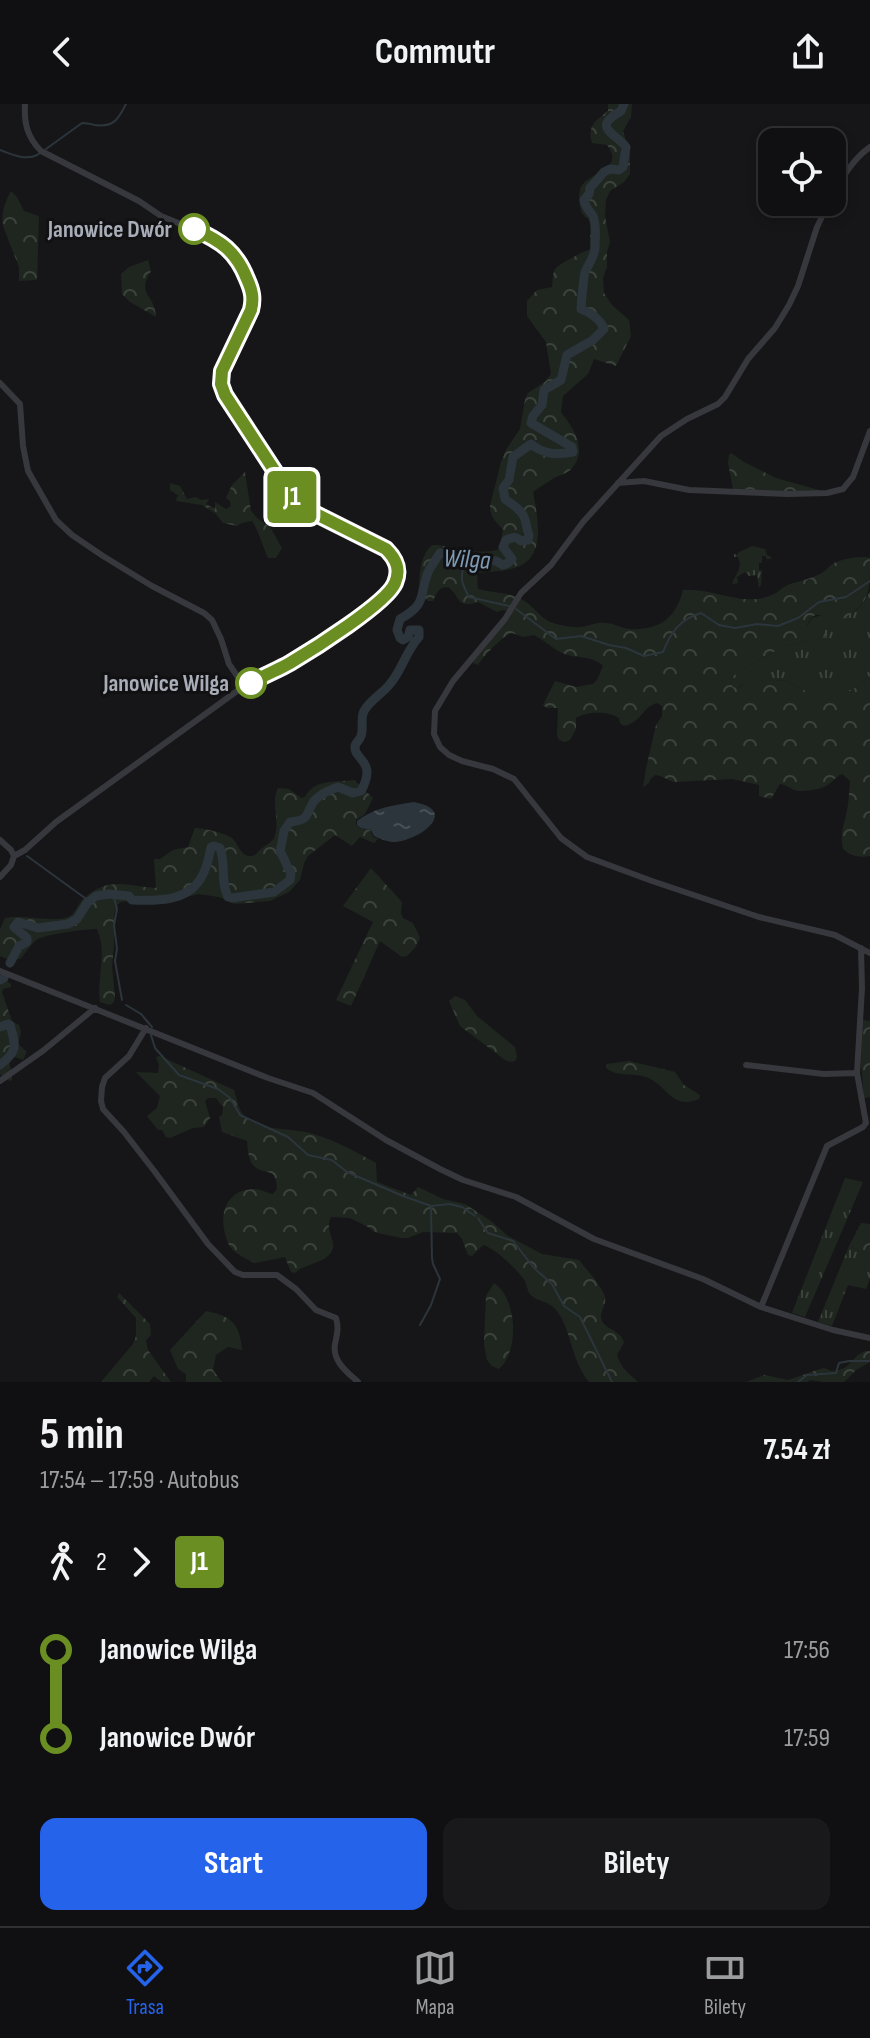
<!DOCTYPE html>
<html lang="pl">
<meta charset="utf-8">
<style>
:root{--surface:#101012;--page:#19191b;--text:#f1f3f6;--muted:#9c9d9f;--line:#303032;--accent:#2563eb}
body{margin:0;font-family:"Sofia Sans Condensed",sans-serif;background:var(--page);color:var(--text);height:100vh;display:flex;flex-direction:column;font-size:30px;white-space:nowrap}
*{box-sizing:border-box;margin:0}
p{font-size:26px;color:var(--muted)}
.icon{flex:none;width:44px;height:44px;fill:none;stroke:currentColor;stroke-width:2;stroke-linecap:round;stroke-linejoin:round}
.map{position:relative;height:1278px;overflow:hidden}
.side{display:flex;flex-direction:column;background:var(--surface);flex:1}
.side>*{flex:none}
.badge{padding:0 16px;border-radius:6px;font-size:28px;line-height:52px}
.fabs{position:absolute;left:758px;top:24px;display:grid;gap:16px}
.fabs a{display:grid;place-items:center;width:88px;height:88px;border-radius:16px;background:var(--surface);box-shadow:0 4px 12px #0003,0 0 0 2px var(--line);font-size:40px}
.map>.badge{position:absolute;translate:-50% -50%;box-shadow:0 0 0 4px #fff}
.legs{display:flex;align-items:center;gap:12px;height:88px;padding:0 40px;font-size:26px}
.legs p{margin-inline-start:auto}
.summary{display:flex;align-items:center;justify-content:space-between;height:136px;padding:0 40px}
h1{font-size:44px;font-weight:700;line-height:60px}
.action{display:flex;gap:16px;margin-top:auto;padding:16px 40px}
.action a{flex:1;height:92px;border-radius:16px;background:var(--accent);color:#fff;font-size:32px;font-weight:700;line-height:92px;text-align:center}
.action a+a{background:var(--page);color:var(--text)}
ul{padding:0 40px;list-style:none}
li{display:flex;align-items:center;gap:28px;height:88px;font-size:30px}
li i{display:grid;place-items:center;width:12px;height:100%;margin:0 10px;background:currentColor}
li i::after{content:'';width:20px;height:20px;margin:-10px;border:6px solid;border-radius:50%;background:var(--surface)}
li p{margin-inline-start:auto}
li:first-child i{background:linear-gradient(#0000 50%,currentColor 0)}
li:last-child i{background:linear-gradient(currentColor 50%,#0000 0)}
header{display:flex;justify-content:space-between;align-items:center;height:104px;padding:0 40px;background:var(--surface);font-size:36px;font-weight:700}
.menu{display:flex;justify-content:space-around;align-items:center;height:112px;border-top:2px solid var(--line);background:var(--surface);font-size:22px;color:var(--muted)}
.menu a{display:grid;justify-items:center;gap:4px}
.menu .selected{color:var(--accent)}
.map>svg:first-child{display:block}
.grass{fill:url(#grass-tufts)}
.forest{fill:url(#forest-crowns)}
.water{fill:url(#water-ripples)}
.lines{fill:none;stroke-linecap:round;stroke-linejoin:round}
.stream{stroke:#2c353c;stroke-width:2}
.river{stroke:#2c353c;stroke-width:9}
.minor{stroke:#37383d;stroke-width:6}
.line-1-casing{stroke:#fff;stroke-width:18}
.line-1{stroke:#6b8e23;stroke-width:12}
.stop-1-dot{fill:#fff;stroke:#6b8e23;stroke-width:4}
.labels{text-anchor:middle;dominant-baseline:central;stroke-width:6;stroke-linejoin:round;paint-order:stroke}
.stop-label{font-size:24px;font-weight:bold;fill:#a8adb8;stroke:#111113;text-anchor:end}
.water-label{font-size:26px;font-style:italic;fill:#7f9bb3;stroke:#111113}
</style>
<header><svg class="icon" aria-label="back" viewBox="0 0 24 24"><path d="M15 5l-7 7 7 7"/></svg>Commutr<svg class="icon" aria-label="share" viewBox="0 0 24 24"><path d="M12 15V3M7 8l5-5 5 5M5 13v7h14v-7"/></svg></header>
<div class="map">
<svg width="870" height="1278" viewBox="0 0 870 1278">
<defs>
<pattern id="grass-tufts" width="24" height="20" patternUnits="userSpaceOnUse" patternTransform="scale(2)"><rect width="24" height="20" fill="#1e261f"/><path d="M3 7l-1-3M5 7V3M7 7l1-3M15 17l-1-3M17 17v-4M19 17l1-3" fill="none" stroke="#3c433d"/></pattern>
<pattern id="forest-crowns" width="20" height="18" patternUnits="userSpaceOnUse" patternTransform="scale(2)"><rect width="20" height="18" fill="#1e261f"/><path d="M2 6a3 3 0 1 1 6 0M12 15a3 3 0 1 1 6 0" fill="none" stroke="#3c433d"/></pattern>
<pattern id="water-ripples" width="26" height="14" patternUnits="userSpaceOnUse" patternTransform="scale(2)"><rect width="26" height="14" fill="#2c353c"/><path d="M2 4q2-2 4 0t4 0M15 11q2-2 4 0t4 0" fill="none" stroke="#485056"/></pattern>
</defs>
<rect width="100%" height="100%" fill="#161618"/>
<!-- grass -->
<path class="grass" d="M752,442L765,445L767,451L771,453V455H766V452H762V459H759V466H762L761,481L759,484L757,471L749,472L745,468L737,473L738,479L732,480C736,469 743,464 738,453H734V450L737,451L739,448Z
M870,487V572L851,587L846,588H808L787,577L776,576L742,580L738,584L733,583L731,577L733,572L753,559L785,542L826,533L807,522L812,514L822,511L831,517C852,510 860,508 870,487Z
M845,1074L863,1078L805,1213L792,1209Z
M849,1142L870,1150V1174L866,1185L848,1181L832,1222L818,1218Z"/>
<!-- forest -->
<path class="forest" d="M608,0H632L631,13L623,27L630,49V70L624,78L610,87L606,96L605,112L610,138L607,148V163L603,174L604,189L612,201L629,216L631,232L616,262L594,255L588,270L563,292L561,308C573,324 589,346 571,365C567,370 560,371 554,374C547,378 540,383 533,388C537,410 546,448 522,461C509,468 491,467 477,469L478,485C492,489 508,488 521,495C532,500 539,513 550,518C559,521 572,524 581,523C590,522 596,518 605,519C614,519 621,524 629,525C659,527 676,514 683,486C714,483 743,505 774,490C780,487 784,482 790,480C800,477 810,475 820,470C825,468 829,462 834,459C843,455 861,451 870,454C870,493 870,500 836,519C823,514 816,502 807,521L819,522L827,533L785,542L753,559L733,572L731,577L733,583L738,584L746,578L776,576L787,577L808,588H846L851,587L870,572V752C860,754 850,752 843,745C840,729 843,725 846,711C849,700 849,688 850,677L842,670C835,673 832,679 826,682C819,686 806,687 799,687C791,686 788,681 780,680L771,695L759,692V681L732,675L675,678C667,677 663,671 655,671L651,675L648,680L643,683L646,664L656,621L662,612V602L657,599C642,603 642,618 624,622L620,619L619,614C608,607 587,607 576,614V625L570,636L565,638L559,636L557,631L558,604H547L543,601L555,577L576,583L593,580L597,576L603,562C593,551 575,555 562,549C552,544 544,536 534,531L523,533L512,529C501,533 485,551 478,561L473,559L474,553L508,507L502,506L497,508L478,498C456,505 462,494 448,483C438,483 437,489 433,497H428L420,490C418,475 420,451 432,441C455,441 476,453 499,445L503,426C496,417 490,414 490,402L501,358L507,344L520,325L525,296L528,289L546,277L551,270L546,238L527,212V197L537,186L552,183C553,177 552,168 556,164C561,159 584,147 591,145C588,136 592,128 590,119C587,110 587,117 582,109C579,103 578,90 581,83C589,68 626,66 607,41L592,39C587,22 595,17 608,7Z
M11,87L17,93L24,107L39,112L37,176L19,177V163L3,122C1,109 5,98 11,87Z
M148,156L151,167C136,191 155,190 156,213L130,198L122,190L121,170L129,163Z
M731,349L744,358L776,374L819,386V388L791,389L733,385L728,359L729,351Z
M245,368L251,407L257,414L270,423L282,444L276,454H268C262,441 260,429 252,417L242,419L237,422L223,419L216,410L202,401L176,397L177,393L179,392L170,386V379L180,382L187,395L196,393L201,396L209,395L206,400L215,405V398L226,405L231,402L230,397L226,394L232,381Z
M354,676L373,694L365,710L356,716V721L360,724L370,726L373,733L378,735L374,739L360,733L352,742L335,731L308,752L304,759L300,776L289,788L270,797L235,800L219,793L199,790L163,798L137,796L121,798L117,801L114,810V842L112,862L115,893L114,898L110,901L100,898C96,875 108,849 97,825C86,825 47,830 38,835C30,840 26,849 20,855L9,856L0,852V825L5,814C22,810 54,819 68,813C76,810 77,800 84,794C109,772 127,782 156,784L154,755H160L173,746L188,743L195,724C203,724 225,729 232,734C238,739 240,751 249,752C254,753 256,750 260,746C264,742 271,739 274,734C281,718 270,698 278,684L289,685L301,694L305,693C315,674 335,679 354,676Z
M371,764L402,798L401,809L403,814L413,819L420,834L415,844L407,852L402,853L380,837L351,902L336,896L373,818L343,802Z
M0,872L11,880V883L3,885L2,888L12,917L19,921L21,928L18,940L27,948L23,956L15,953L10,954C8,962 13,968 12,976L10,977L0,970Z
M455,892L465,896L477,912L515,943L517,953L515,957L510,958L505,956L460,922L449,897Z
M862,916L870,917V993L864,994L861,960Z
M160,952L234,986C238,999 239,1011 252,1018C268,1027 295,1024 313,1030C335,1036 356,1048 376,1059L377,1078L411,1091L418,1083L443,1095L465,1100L491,1117L508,1132L542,1150L579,1156C586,1165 602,1182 605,1193C607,1201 598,1209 602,1217C608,1227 619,1225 624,1238L617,1251C621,1264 628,1269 638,1278H589C574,1260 572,1236 562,1215C551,1193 539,1201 529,1189C528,1187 526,1179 525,1177C518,1166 495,1144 483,1141L472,1152L468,1151L462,1135L457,1129L423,1128L408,1134H401L374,1128L368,1123L350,1114L331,1113C323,1130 341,1138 329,1151C320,1160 304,1160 295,1169L291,1168L285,1153L255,1159C247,1155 233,1149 229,1141C217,1116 223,1085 255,1085C262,1085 266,1089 273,1090L277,1085C276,1062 267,1072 255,1063C248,1058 248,1045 247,1037L222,1028L219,1013L222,1011L223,1003L216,994H208L205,997L210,1014L204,1023L193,1024L170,1034L166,1033L162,1026H158L147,1012L157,1004L160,992L136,968L158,969L159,961L156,953Z
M629,957L675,968L684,981L700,991L699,995C670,1007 668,979 643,972C630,969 618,973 606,964V960Z
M861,1119L870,1120V1150L849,1142Z
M494,1179C517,1194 520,1246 499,1265L492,1262L487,1256L484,1240L486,1192Z
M119,1189L150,1220L151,1231L146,1236L148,1246L171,1278H162L154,1272L149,1278H101L133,1240L136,1232V1214L117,1193Z
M206,1207C232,1212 240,1220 242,1246L228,1243L216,1251L213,1266L222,1278H186V1270L178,1265L170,1246Z
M865,1247H870V1258L856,1266L844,1278H823L811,1276L807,1278H746L765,1271L788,1276L817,1266L824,1264L832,1267L839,1266L846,1263L858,1251Z"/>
<!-- water -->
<path class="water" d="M414,698C462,707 416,739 392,738C385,737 380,735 374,732L371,726L361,724L357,721V717C374,704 393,701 414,698Z"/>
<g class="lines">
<!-- stream -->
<path class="stream" d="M46,45L82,19C87,19 91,20 95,21C114,24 119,14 126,0
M0,46C12,51 29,58 40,49
M465,460C459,473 462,480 469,493L509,502
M516,505L556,535L581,532L609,541L626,544L644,552L663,548C671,528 679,516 701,509L719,521L735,524L757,520L778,522L798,514L819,498L846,493L870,477
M27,752L89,797
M113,790L117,805L114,821L117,845L115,857L122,896
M126,901L141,910L152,923
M151,931L155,944L179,971L218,985L230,994L240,1011L288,1033L308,1051L332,1056L347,1068L403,1092L431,1102L450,1100L462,1103L475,1112
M478,1114L488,1129L513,1137L534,1164L552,1180L564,1202L580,1213L612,1278
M420,1221L431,1201L440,1175L433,1160L432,1154L431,1102
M798,1278L807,1271L836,1269L839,1259L849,1257H870"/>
<!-- river -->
<path class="river" d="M10,859L19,842L27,838V834L14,823L18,818L38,824L68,820L77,815L87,799L96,792L109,790L129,792L132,796C156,797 187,798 201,774C207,765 209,753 211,743L214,742L220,744C226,759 220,777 228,793L232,794L274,788L290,776L291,769C286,762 285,754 280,748L284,727L290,718C310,716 305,711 314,697C320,690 329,686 338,683L353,689L361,687C378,656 353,656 355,642C356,638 360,636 361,632C364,624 360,615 364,607C369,597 383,589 390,580C402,566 406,547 419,533V526H410L408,533L403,536L400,534L397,526L400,515C429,499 418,491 429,466C432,461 436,455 440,449L461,451L459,455L460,459H472L477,455L496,457L503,461L508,459L512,455L503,443L506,436C513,433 516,432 521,437L528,436L529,431C526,424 527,419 524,413C521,405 511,400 505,395L503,384L509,376L513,353L531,340C545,351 556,351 573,348L572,343L531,319L533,312L542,301L544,286L561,276L567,251L593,236L604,225C601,216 590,208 581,205C581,201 584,170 585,168C589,159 594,154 595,144C595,134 597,121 593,112C589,106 585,103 584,96L589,90L590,84L604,68L610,65L619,66L623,63L626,43C613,27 592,24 621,7L624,0
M0,876L4,874
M0,923L8,920L10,921C16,942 18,947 0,961"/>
<!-- minor -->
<path class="minor" d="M832,92C843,73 852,56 870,43
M829,98L817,123L798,182L789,201L775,224L748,255L725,293L718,300L687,315L661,332L583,418L551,461L521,489L505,515L453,577L435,607L434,630L440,643L449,651L462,657L493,665L514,675L561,734L587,753L652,777L759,813L835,831L870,849
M0,279L20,300L23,342L28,367L56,416L72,431L103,452L152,482L204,509L212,516L221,535L229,560L244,582
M618,379L644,377L689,386L788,390L827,389L843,385L853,373L870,327
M0,736L11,746L14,752
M0,773L11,761L14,752L25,746L56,718L244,582L289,560L364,510L384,495L392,486L396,478L398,461L396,456L386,445L309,407L293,395L225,291L221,280L222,267L249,212L254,196L252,187L238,154L210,132L161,112L139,97L41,47C27,33 24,19 25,0
M0,867L268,974L313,989L386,1036L440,1065L463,1076L516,1093L594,1135L703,1175L761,1203L833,1226L870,1234
M146,924L129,952L105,974L102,983L101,997L103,1005L124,1028L155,1068L208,1140L235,1168L243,1171H277L296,1185L316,1206L336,1214C339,1224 337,1230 335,1240C332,1257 347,1268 358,1278
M746,961L824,970L857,969
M0,977L44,946L95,904
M761,1203L827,1042L863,1023L866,1019L857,969L862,884L861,844"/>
</g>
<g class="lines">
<!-- line-1 casing -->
<g class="line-1-casing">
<path id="line-1" d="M194,125C221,137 236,147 247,175C252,186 254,194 251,206L222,267L221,280L225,291L293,395L300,402L386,445C396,455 401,465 395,479C387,499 312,546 290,559C278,566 264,571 251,579"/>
</g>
<!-- line-1 -->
<use href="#line-1" class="line-1"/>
</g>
<!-- markers -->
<g class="stop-1-dot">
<circle cx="194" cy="125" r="14"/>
<circle cx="251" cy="579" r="14"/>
</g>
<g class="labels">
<!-- stop labels -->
<g class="stop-label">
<text x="172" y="125">Janowice Dwór</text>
<text x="229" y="579">Janowice Wilga</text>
</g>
<!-- water labels -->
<g class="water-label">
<text transform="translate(467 456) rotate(3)">Wilga</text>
</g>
</g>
</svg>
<div class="fabs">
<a><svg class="icon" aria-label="locate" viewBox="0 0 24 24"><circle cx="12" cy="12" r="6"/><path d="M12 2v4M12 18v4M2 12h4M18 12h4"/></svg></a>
</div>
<b class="badge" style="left:292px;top:393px;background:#6b8e23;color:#fff">J1</b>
</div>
<section class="side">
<div class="summary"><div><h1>5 min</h1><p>17:54 – 17:59 · Autobus</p></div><b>7.54 zł</b></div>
<div class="legs"><svg class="icon" aria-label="walk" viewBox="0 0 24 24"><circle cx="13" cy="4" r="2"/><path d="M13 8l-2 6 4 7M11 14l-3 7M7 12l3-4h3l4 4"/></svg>2<svg class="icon" aria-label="forward" viewBox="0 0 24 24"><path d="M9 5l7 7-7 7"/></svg><b class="badge" style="background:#6b8e23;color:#fff">J1</b></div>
<ul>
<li><i style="color:#6b8e23"></i><b>Janowice Wilga</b><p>17:56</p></li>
<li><i style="color:#6b8e23"></i><b>Janowice Dwór</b><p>17:59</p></li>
</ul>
<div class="action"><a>Start</a><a>Bilety</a></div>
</section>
<nav class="menu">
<a class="selected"><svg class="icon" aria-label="directions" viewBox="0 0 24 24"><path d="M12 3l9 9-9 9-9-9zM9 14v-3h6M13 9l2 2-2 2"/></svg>Trasa</a>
<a><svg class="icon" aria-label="map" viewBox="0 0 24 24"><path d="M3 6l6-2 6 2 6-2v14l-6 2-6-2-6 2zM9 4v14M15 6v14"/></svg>Mapa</a>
<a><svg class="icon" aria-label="tickets" viewBox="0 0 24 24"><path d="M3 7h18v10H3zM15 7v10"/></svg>Bilety</a>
</nav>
